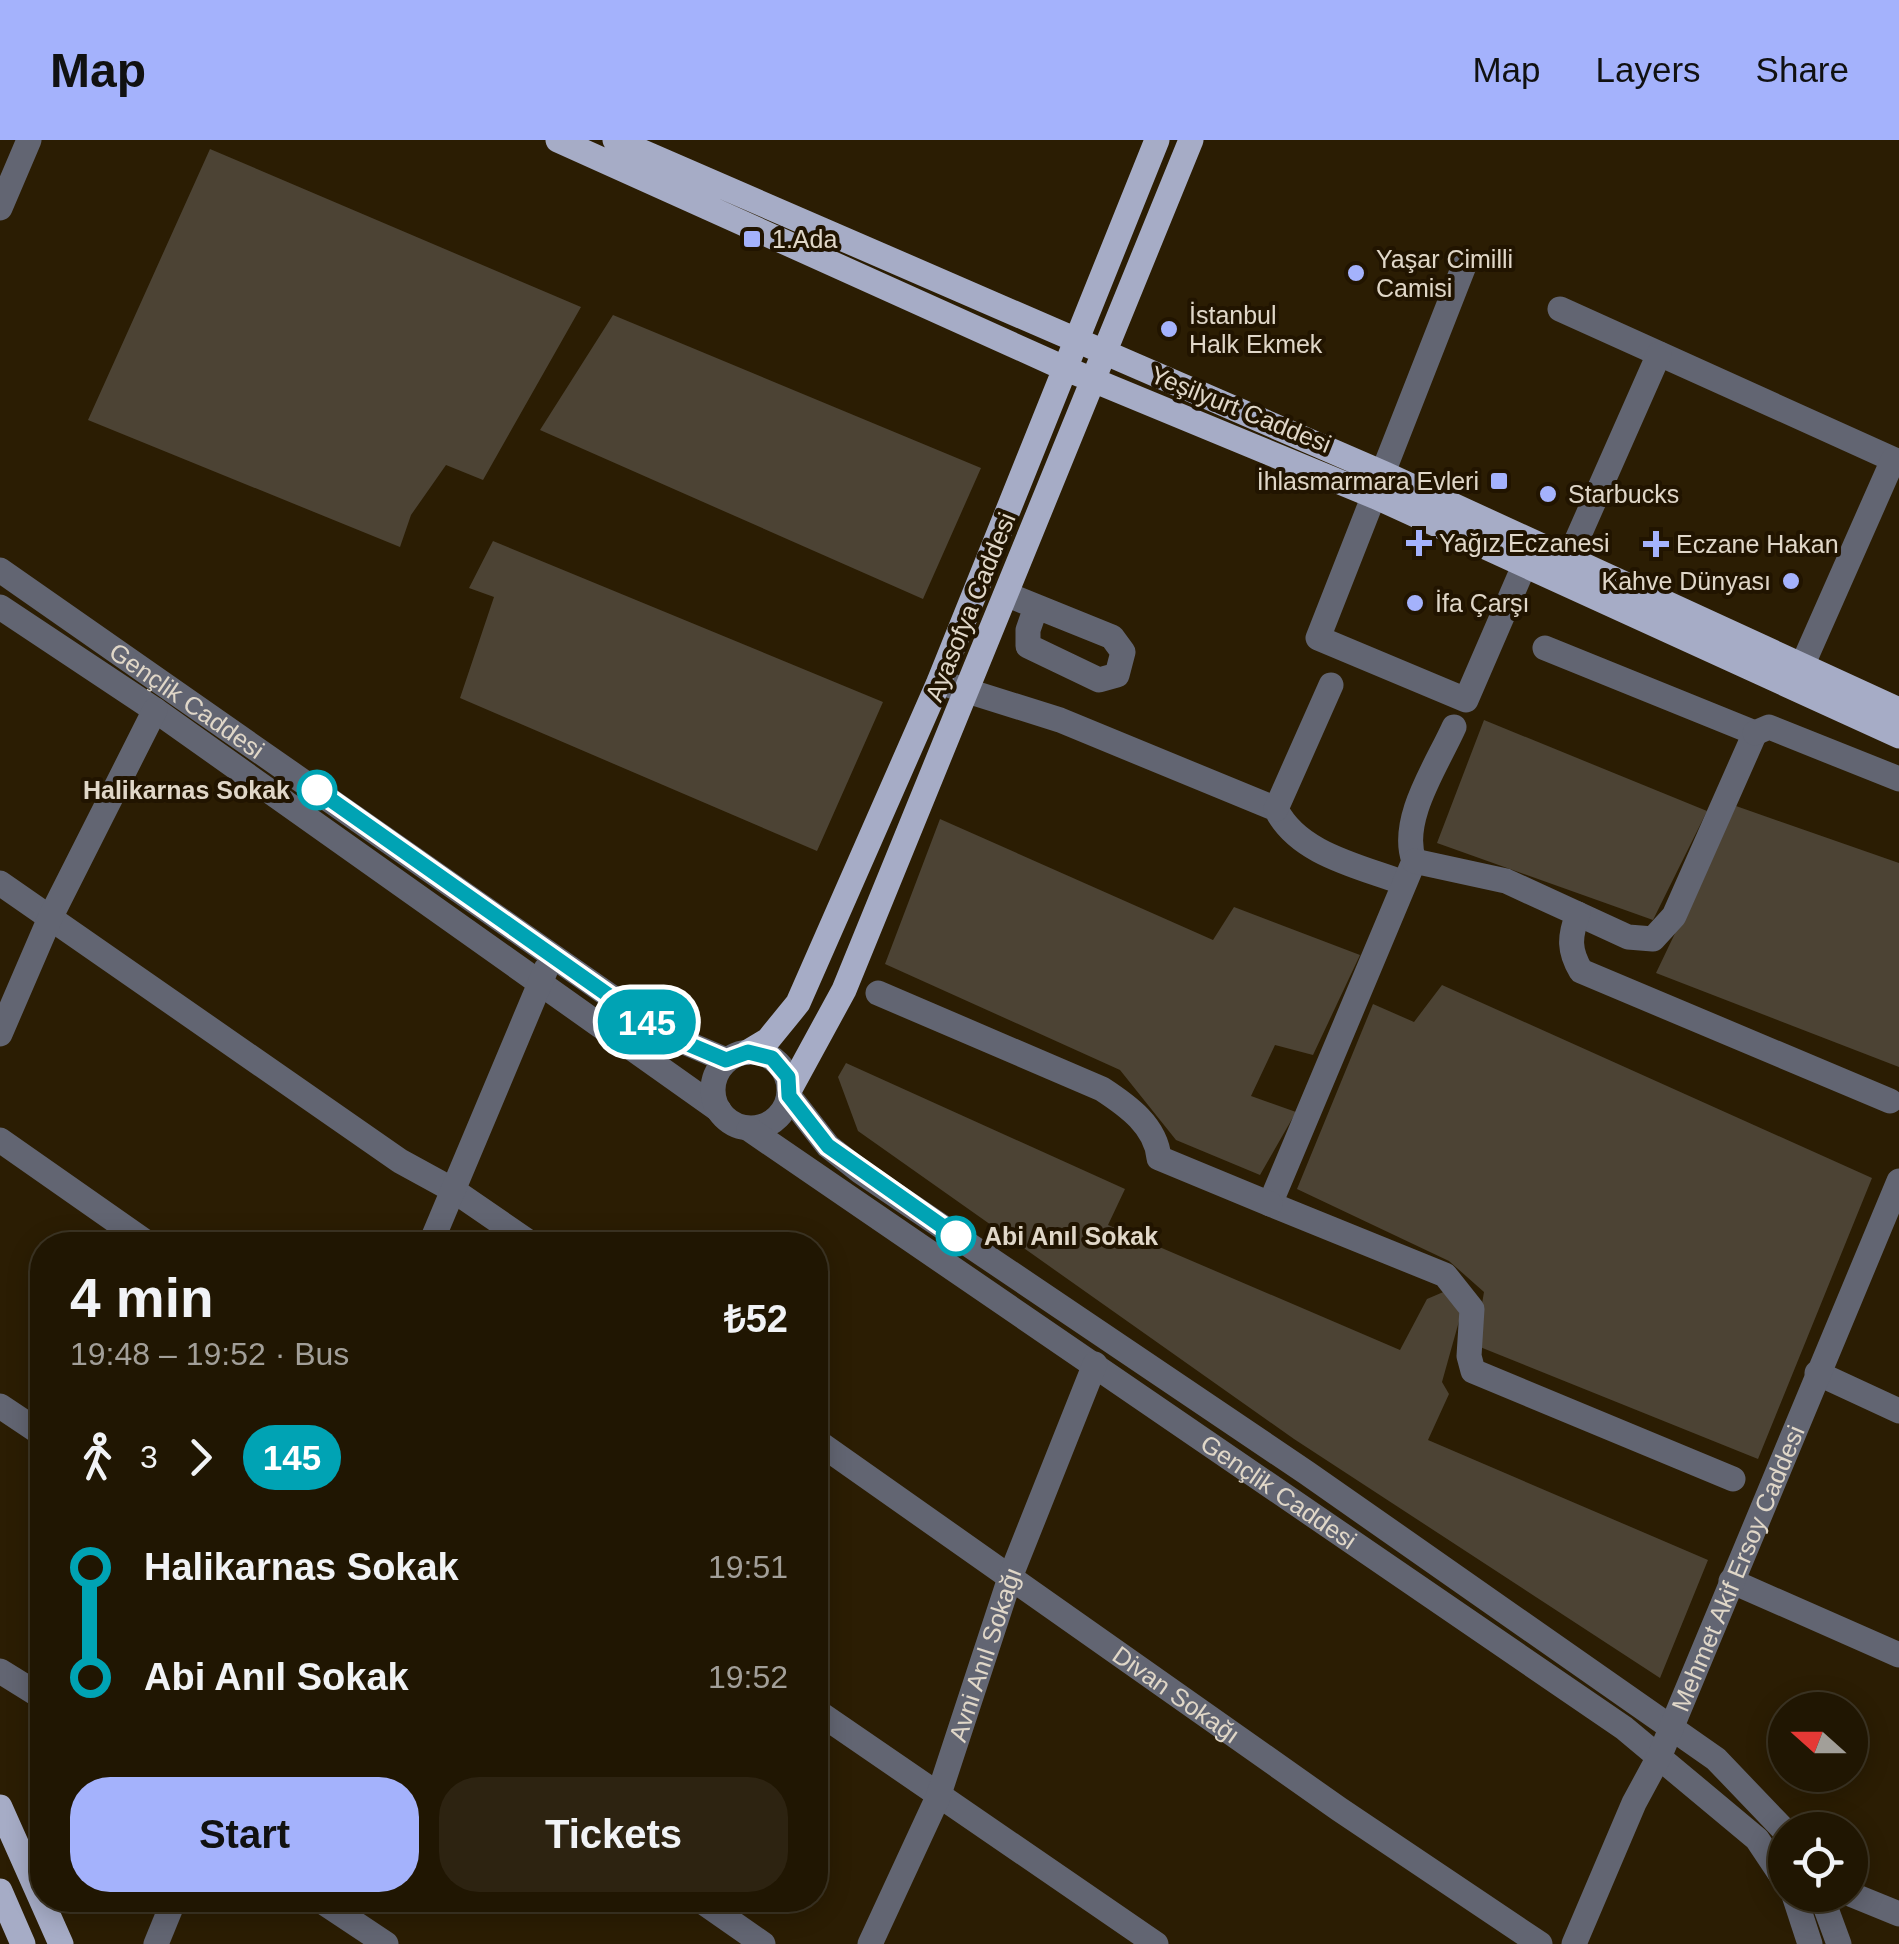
<!DOCTYPE html>
<meta charset="utf-8">
<style>
:root{--surface:#201602;--page:#2d2311;--text:#f1f3f6;--muted:#a29f99;--line:#3d3524;--accent:#a4b2fc}
body{margin:0;font-family:Arial,sans-serif;background:var(--page);color:var(--text);height:100vh;display:flex;flex-direction:column;font-size:38px;white-space:nowrap}
*{box-sizing:border-box;margin:0}
p{font-size:32px;color:var(--muted)}
.icon{flex:none;width:55px;height:55px;fill:none;stroke:currentColor;stroke-width:2;stroke-linecap:round;stroke-linejoin:round}
.map{position:relative;flex:1;overflow:hidden}
.side{position:absolute;left:30px;top:1092px;width:798px;height:680px;display:flex;flex-direction:column;background:var(--surface);border-radius:40px;box-shadow:0 5px 25px #0003,0 0 0 2px var(--line)}
.side>*{flex:none}
.badge{padding:0 20px;border-radius:32px;font-size:35px;line-height:65px}
.needle{width:65px;rotate:291deg}
.fabs{position:absolute;left:1768px;top:1552px;display:grid;gap:20px}
.fabs a{display:grid;place-items:center;width:100px;height:100px;border-radius:50%;background:var(--surface);box-shadow:0 5px 25px #0003,0 0 0 2px var(--line);font-size:50px}
.map>.badge{position:absolute;translate:-50% -50%;box-shadow:0 0 0 5px #fff}
.legs{display:flex;align-items:center;gap:15px;height:110px;padding:0 40px;font-size:32px}
.legs p{margin-inline-start:auto}
.headline{display:flex;align-items:center;justify-content:space-between;height:170px;padding:0 40px}
h1{font-size:55px;font-weight:700;line-height:75px}
.button{display:flex;gap:20px;margin-top:auto;padding:20px 40px}
.button a{flex:1;height:115px;border-radius:40px;background:var(--accent);color:#111;font-size:40px;font-weight:700;line-height:115px;text-align:center}
.button a+a{background:var(--page);color:var(--text)}
ul{padding:0 40px;list-style:none}
li{display:flex;align-items:center;gap:35px;height:110px;font-size:38px}
li i{display:grid;place-items:center;width:15px;height:100%;margin:0 12px;background:currentColor}
li i::after{content:'';width:25px;height:25px;margin:-12px;border:8px solid;border-radius:50%;background:var(--surface)}
li p{margin-inline-start:auto}
li:first-child i{background:linear-gradient(#0000 50%,currentColor 0)}
li:last-child i{background:linear-gradient(currentColor 50%,#0000 0)}
header{display:flex;align-items:center;gap:60px;box-sizing:border-box;height:140px;padding:0 50px;background:var(--accent);color:#111}
header strong{font-size:48px}
nav{display:flex;gap:55px;margin-inline-start:auto;font-size:35px}
.map>svg:first-child{display:block}
.green{fill:#4c4334}
.lines{fill:none;stroke-linecap:round;stroke-linejoin:round}
.minor{stroke:#626572;stroke-width:25}
.major{stroke:#a6acc6;stroke-width:25}
.line-1-casing{stroke:#fff;stroke-width:22}
.line-1{stroke:#00a3b4;stroke-width:15}
.poi-dot{fill:#a4b2fc;stroke:#211400;stroke-width:4}
.stop-1-dot{fill:#fff;stroke:#00a3b4;stroke-width:5}
.labels{text-anchor:middle;dominant-baseline:central;stroke-width:8;stroke-linejoin:round;paint-order:stroke}
.poi-label{font-size:25px;fill:#e0d7c8;stroke:#211400;text-anchor:start}
.street-label{font-size:25px;fill:#e0d7c8;stroke:#211400}
.stop-label{font-size:25px;font-weight:bold;fill:#e0d7c8;stroke:#211400;text-anchor:end}
</style>
<header>
<strong>Map</strong>
<nav><a>Map</a><a>Layers</a><a>Share</a></nav>
</header>
<div class="map">
<svg width="1899" height="1804" viewBox="0 0 1899 1804">
<rect width="100%" height="100%" fill="#2b1d03"/>
<!-- green -->
<path class="green" d="M210,9L581,167L483,340L446,325L411,375L400,407L88,280Z
M613,175L981,328L923,459L540,290Z
M493,401L883,562L817,711L460,558L494,457L469,448Z
M1484,580L1707,671L1653,780L1437,703Z
M1736,666L1899,723V927L1656,833Z
M940,679L1213,800L1234,767L1360,815L1313,915L1275,905L1251,956L1296,972L1260,1035L1176,1000L1120,930L885,824Z
M1442,845L1872,1038L1758,1319L1475,1205L1484,1152L1449,1121L1297,1049L1373,864L1414,882Z
M846,923L1125,1049L1108,1085L1400,1210L1427,1159L1448,1150L1461,1174L1442,1242L1449,1254L1428,1300L1708,1420L1660,1538L1294,1299L858,991L838,937Z"/>
<g class="lines">
<!-- minor -->
<g class="minor">
<path d="M0,68L29,0"/>
<path d="M1464,126L1318,498L1466,560L1524,426"/>
<path d="M1560,169L1899,322"/>
<path d="M1568,420L1659,214"/>
<path id="s1" d="M0,430L663,893L726,920"/>
<path d="M1008,455L1112,497L1123,512L1117,535L1099,540L1028,506V490L1036,467"/>
<path d="M0,467L155,570L719,970"/>
<path d="M1545,508L1755,593L1674,776L1653,799L1628,797L1578,774"/>
<path d="M1802,526L1893,320"/>
<path d="M939,542L1060,580L1276,669C1298,714 1359,726 1404,743"/>
<path d="M1454,587C1437,625 1399,680 1414,721L1270,1064L1445,1135L1472,1169L1469,1216L1473,1231L1733,1339"/>
<path d="M1755,593L1769,587L1899,639"/>
<path d="M1276,669L1331,545"/>
<path d="M1414,721L1506,741L1578,774C1569,797 1569,811 1581,831L1890,961"/>
<path d="M0,743L400,1021L453,1050L533,1105"/>
<path d="M878,853L1102,949C1128,966 1156,986 1159,1018L1270,1064"/>
<path d="M0,894L50,778L155,570"/>
<circle cx="751" cy="950" r="38"/>
<path d="M789,956L828,1006L861,1032L1307,1333L1716,1619L1785,1691"/>
<path id="s2" d="M749,989L1624,1588L1757,1699L1785,1741"/>
<path d="M0,1000L150,1105"/>
<path d="M430,1105L546,829"/>
<path d="M1817,1233L1899,1271"/>
<path d="M0,1266L42,1294"/>
<path id="s3" d="M815,1300L1339,1669L1540,1804"/>
<path d="M1731,1441L1899,1515"/>
<path d="M0,1531L42,1557"/>
<path d="M815,1570L1156,1804"/>
<path d="M1850,1754L1899,1774"/>
<path d="M1794,1755L1810,1804"/>
<path d="M1821,1755L1839,1804"/>
<path d="M320,1760L386,1804"/>
<path d="M700,1760L763,1804"/>
<path d="M156,1804L174,1760"/>
<path id="s4" d="M870,1804L938,1657L1011,1435L1095,1224"/>
<path id="s5" d="M1574,1804L1634,1663L1660,1615L1899,1041"/>
</g>
<!-- major -->
<path class="major" d="M558,0L1064,228L1376,357L1899,596
M615,0L1385,334L1899,570
M748,912L768,900L798,863L939,542L1157,0
M790,949L844,850L1191,0
M0,1667L61,1804
M0,1751L23,1804"/>
</g>
<g class="lines">
<!-- line-1 casing -->
<g class="line-1-casing">
<path id="line-1" d="M317,650L662,893L726,920L748,912L772,918L788,937L789,956L828,1006L956,1096"/>
</g>
<!-- line-1 -->
<use href="#line-1" class="line-1"/>
</g>
<!-- markers -->
<g class="poi-dot">
<rect x="742" y="89" width="20" height="20" rx="5"/>
<circle cx="1356" cy="133" r="10"/>
<circle cx="1169" cy="189" r="10"/>
<rect x="1489" y="331" width="20" height="20" rx="5"/>
<circle cx="1548" cy="354" r="10"/>
<path d="M1414 388h10v10h10v10h-10v10h-10v-10h-10v-10h10z"/>
<path d="M1651 389h10v10h10v10h-10v10h-10v-10h-10v-10h10z"/>
<circle cx="1791" cy="441" r="10"/>
<circle cx="1415" cy="463" r="10"/>
</g>
<g class="stop-1-dot">
<circle cx="317" cy="650" r="18"/>
<circle cx="956" cy="1096" r="18"/>
</g>
<g class="labels">
<!-- poi labels -->
<g class="poi-label">
<text x="772" y="99">1.Ada</text>
<text x="1376" y="119">Yaşar Cimilli<tspan x="1376" dy="29">Camisi</tspan></text>
<text x="1189" y="175">İstanbul<tspan x="1189" dy="29">Halk Ekmek</tspan></text>
<text x="1479" y="341" text-anchor="end">İhlasmarmara Evleri</text>
<text x="1568" y="354">Starbucks</text>
<text x="1439" y="403">Yağız Eczanesi</text>
<text x="1676" y="404">Eczane Hakan</text>
<text x="1771" y="441" text-anchor="end">Kahve Dünyası</text>
<text x="1435" y="463">İfa Çarşı</text>
</g>
<!-- street labels -->
<g class="street-label">
<text transform="translate(1241 269) rotate(22)">Yeşilyurt Caddesi</text>
<text transform="translate(970 467) rotate(-68)">Ayasofya Caddesi</text>
<text stroke="none"><textPath href="#s1" startOffset="228">Gençlik Caddesi</textPath></text>
<text stroke="none"><textPath href="#s2" startOffset="642">Gençlik Caddesi</textPath></text>
<text stroke="none"><textPath href="#s5" startOffset="410">Mehmet Akif Ersoy Caddesi</textPath></text>
<text stroke="none"><textPath href="#s4" startOffset="312">Avni Anıl Sokağı</textPath></text>
<text stroke="none"><textPath href="#s3" startOffset="442">Divan Sokağı</textPath></text>
</g>
<!-- stop labels -->
<g class="stop-label">
<text x="290" y="650">Halikarnas Sokak</text>
<text x="984" y="1096" text-anchor="start">Abi Anıl Sokak</text>
</g>
</g>
</svg>
<div class="fabs">
<a><svg class="needle" viewBox="-14 -14 28 28"><path d="M0-13l5 13h-10z" fill="#e53935"/><path d="M0 13l5-13h-10z" fill="#a29f99"/></svg></a>
<a><svg class="icon" aria-label="locate" viewBox="0 0 24 24"><circle cx="12" cy="12" r="6"/><path d="M12 2v4M12 18v4M2 12h4M18 12h4"/></svg></a>
</div>
<b class="badge" style="left:647px;top:882px;background:#00a3b4;color:#fff">145</b>
<section class="side">
<div class="headline"><div><h1>4 min</h1><p>19:48 – 19:52 · Bus</p></div><b>₺52</b></div>
<div class="legs"><svg class="icon" aria-label="walk" viewBox="0 0 24 24"><circle cx="13" cy="4" r="2"/><path d="M13 8l-2 6 4 7M11 14l-3 7M7 12l3-4h3l4 4"/></svg>3<svg class="icon" aria-label="forward" viewBox="0 0 24 24"><path d="M9 5l7 7-7 7"/></svg><b class="badge" style="background:#00a3b4;color:#fff">145</b></div>
<ul>
<li><i style="color:#00a3b4"></i><b>Halikarnas Sokak</b><p>19:51</p></li>
<li><i style="color:#00a3b4"></i><b>Abi Anıl Sokak</b><p>19:52</p></li>
</ul>
<div class="button"><a>Start</a><a>Tickets</a></div>
</section>
</div>
